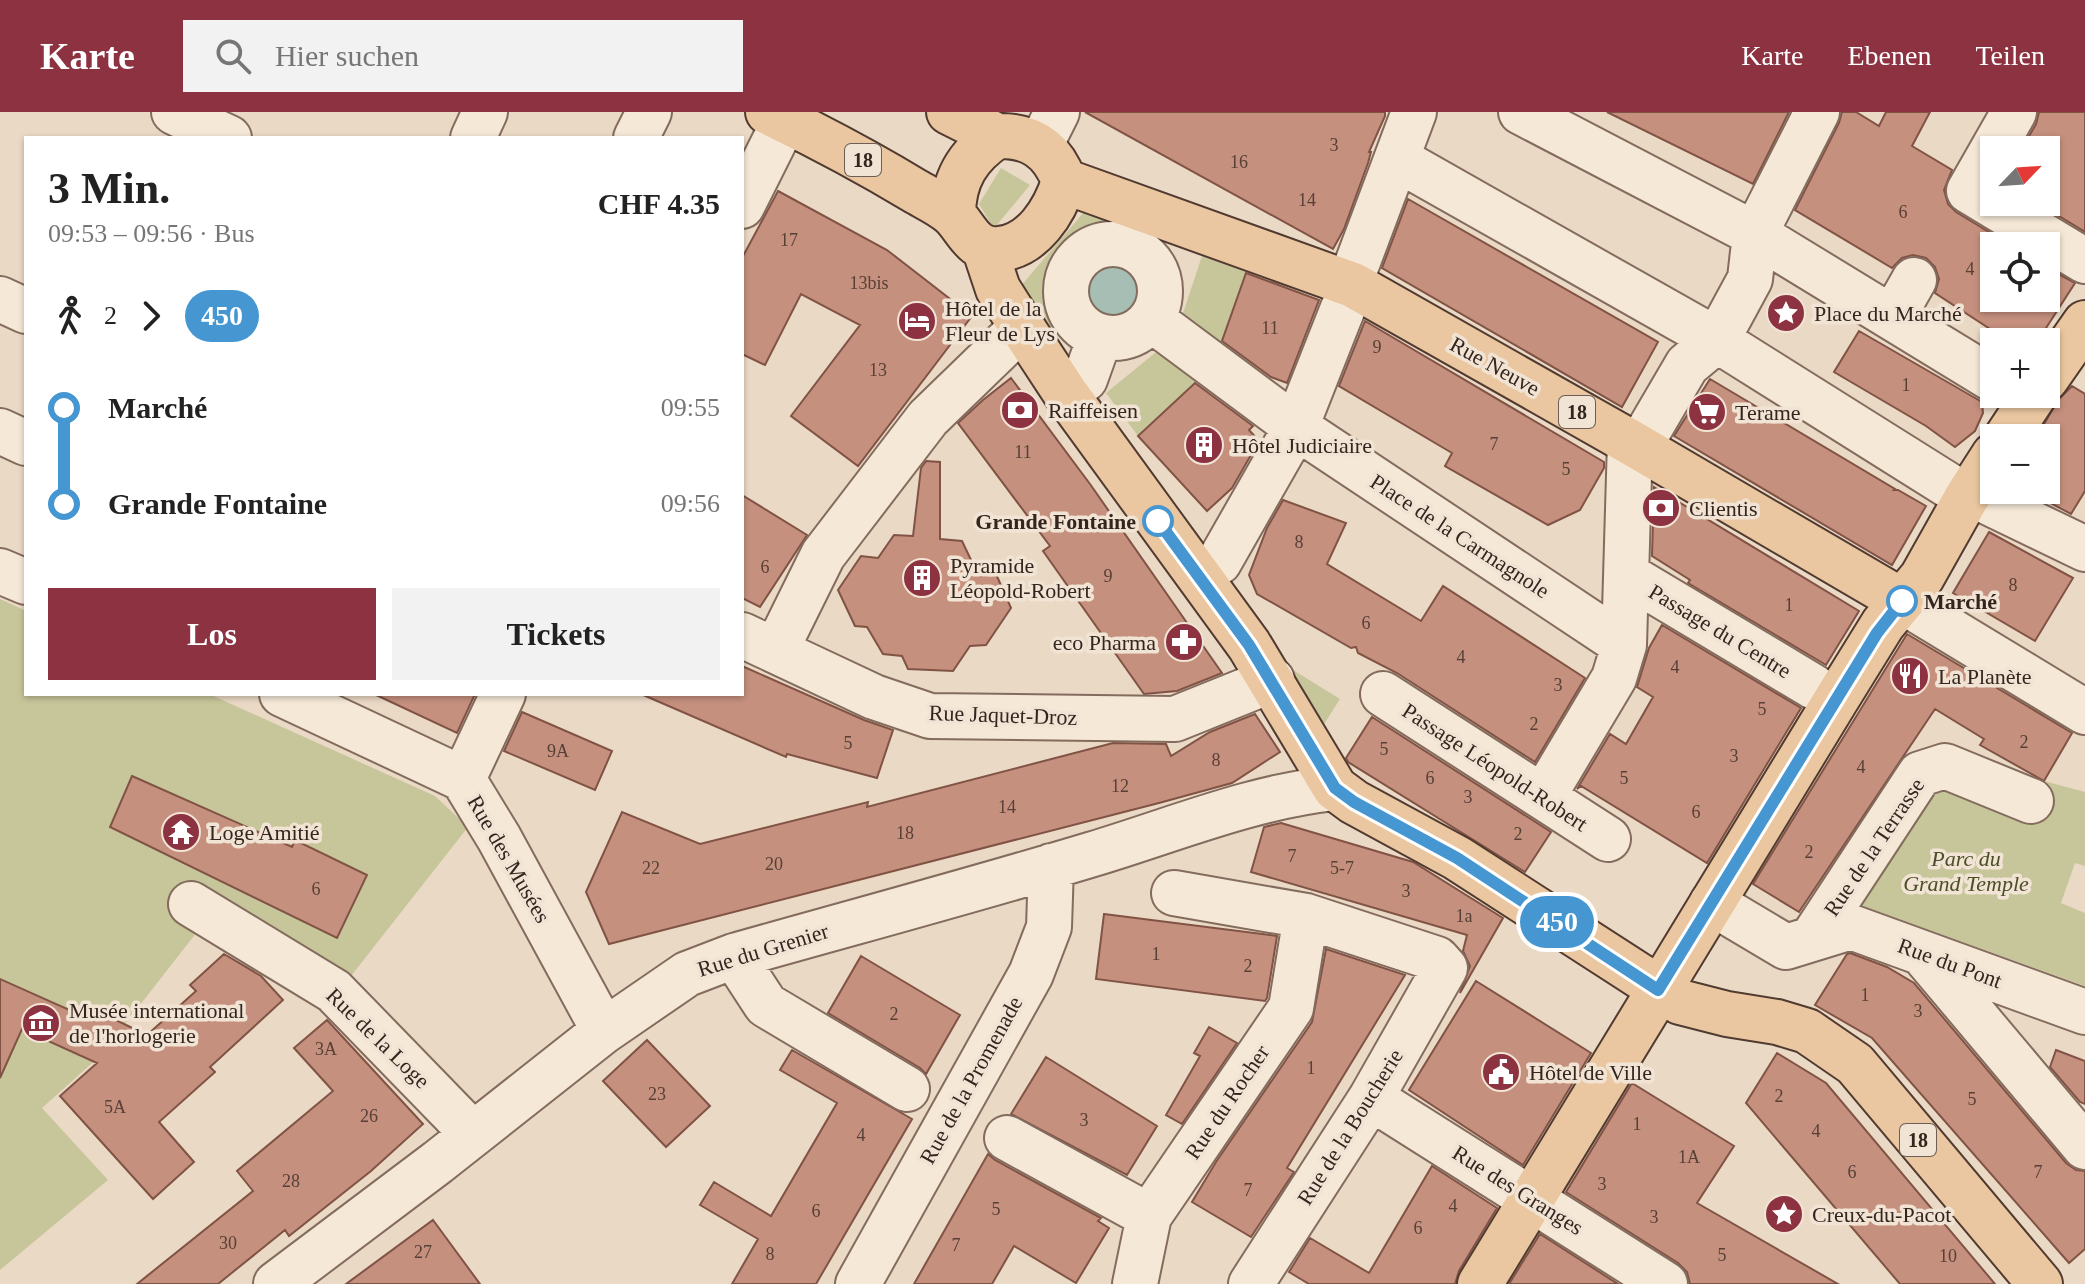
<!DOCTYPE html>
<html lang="de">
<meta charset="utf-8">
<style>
:root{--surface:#fff;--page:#f2f2f2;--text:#222;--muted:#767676;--accent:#8c3241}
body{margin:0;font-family:"Times New Roman",serif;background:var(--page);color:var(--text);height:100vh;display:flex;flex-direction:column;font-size:30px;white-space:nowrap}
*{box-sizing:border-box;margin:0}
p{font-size:26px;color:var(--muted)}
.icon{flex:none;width:44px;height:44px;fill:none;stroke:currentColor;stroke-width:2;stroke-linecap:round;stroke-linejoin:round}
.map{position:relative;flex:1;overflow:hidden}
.side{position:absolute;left:24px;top:24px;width:720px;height:560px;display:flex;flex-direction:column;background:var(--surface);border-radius:0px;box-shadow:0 2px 6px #0004}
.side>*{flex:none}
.badge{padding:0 16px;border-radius:26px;font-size:28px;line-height:52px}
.needle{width:52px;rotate:65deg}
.tools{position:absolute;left:1980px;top:24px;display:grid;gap:16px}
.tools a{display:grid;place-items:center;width:80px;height:80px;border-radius:0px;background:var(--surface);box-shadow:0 2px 6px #0004;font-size:40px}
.map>.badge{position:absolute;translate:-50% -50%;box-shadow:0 0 0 4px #fff}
.legs{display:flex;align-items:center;gap:12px;height:88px;padding:0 24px;font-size:26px}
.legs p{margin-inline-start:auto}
.headline{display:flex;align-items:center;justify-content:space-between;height:136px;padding:0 24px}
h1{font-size:44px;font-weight:700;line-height:60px}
.button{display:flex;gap:16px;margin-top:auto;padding:16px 24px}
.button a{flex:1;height:92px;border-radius:0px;background:var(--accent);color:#fff;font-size:32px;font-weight:700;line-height:92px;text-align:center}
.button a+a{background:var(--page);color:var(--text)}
ul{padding:0 24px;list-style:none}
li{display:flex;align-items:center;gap:28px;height:96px;font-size:30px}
li i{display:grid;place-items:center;width:12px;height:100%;margin:0 10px;background:currentColor}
li i::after{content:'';width:20px;height:20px;margin:-10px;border:6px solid;border-radius:50%;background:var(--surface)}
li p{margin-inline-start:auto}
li:first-child i{background:linear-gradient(#0000 50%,currentColor 0)}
li:last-child i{background:linear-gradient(currentColor 50%,#0000 0)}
header{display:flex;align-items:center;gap:48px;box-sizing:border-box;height:112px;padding:0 40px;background:var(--accent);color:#fff}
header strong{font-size:38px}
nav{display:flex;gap:44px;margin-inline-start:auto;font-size:28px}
.search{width:560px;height:72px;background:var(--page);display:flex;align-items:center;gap:20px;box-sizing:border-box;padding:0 28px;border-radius:0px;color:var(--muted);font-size:30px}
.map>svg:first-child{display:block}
.green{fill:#c7c59a}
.water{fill:#a6beb3;stroke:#6e8b7f;stroke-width:2}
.building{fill:#c5907e;stroke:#805345;stroke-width:2}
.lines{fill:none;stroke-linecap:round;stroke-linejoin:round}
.minor-casing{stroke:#836b5d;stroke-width:48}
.major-casing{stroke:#513a30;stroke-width:48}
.minor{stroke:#f5e8d7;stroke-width:44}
.major{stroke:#eac7a0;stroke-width:44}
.line-1-casing{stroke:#fff;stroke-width:18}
.line-1{stroke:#4696d2;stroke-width:12}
.stop-1-dot{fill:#fff;stroke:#4696d2;stroke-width:4}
.labels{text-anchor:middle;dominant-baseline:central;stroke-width:7;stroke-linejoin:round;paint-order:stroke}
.number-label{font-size:18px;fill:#584037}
.shield{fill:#f2e4d4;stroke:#6d5f55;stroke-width:2}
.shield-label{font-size:20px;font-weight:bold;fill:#34261f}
.poi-label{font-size:22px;fill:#34261f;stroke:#f2e4d4;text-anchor:start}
.street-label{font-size:22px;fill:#34261f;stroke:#f2e4d4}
.stop-label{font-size:22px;font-weight:bold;fill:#34261f;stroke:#f2e4d4;text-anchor:end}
.park-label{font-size:22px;font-style:italic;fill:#4b4f28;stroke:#f2e4d4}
</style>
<header>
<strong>Karte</strong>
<div class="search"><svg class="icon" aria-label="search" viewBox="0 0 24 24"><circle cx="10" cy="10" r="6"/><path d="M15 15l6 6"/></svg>Hier suchen</div>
<nav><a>Karte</a><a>Ebenen</a><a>Teilen</a></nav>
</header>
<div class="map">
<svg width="2085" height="1172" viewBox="0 0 2085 1172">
<rect width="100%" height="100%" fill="#ead9c5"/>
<!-- green -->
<path class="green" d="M1001,56L1030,73L996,114L991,112L979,92Z
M1089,94L1143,111L1133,120L1101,111L1043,184L1063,217L1056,225L1020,175Z
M1202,144L1247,158L1217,246L1178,216Z
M1161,236L1199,268L1138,324L1106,281Z
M0,487L26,499V582H209L435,684L468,715L329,892L204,811L100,944L42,996L108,1068L0,1158Z
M1280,550L1340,587L1319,620Z
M2044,669L2085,680V754L2075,751L2061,791L2085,801V874L1860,793L1933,673L2024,708Z"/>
<!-- water -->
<path class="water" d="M1083 180a28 28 0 1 1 56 0a28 28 0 1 1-56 0Z"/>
<!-- building -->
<path class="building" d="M1085,0H1385V4L1369,40H1371L1368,51L1344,117L1333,137Z
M1607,0H1789L1753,72Z
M1842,0H1856L1879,14L1886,0H1930L1912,34L1952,58L1944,78L1948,92L1956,100L2012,134H1994V186H2046V155L2075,171L2037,230H2010L1935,181L1939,167L1935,155L1926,146L1913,143L1902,146L1892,156L1795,98L1839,11Z
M2039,0H2085V120L2036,90H2046V38H2021L2036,12Z
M778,79L887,138L972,204L858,354L791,304L860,213L801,182L765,253L742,242V146Z
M1408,87L1658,230L1622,295L1382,156Z
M1246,161L1319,188L1287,271L1271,265L1222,229Z
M1365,209L1604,350V356L1580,398L1548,413L1445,354L1452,341L1339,274Z
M1859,219L1982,290L1983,301L1975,319L1955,335L1926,314L1834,260Z
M1011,266L1090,372L1222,561L1177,579L1144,582L1043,439L1050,434L958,311L983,288Z
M1710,267L1895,377L1894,378H1898L1926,394L1892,453L1674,324Z
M1195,271L1253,314L1249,318L1259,329L1232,376L1207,399L1138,324Z
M2072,274L2085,282V379L2071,402L2026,378H2046V326H2036L2058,288Z
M926,349L940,350V427L962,429L972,450L992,453L1011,496L986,533L970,534L953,559L908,557L902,544L883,542L867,515L855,514L838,478L861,444L878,446L894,423L913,424L921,356Z
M1654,375L1859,499L1826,553L1688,471L1690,468L1652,444Z
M742,383L807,423L760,495L742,486Z
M1283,388L1346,411L1327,452L1421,509L1443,474L1585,566L1535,650L1397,561L1358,541L1356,535L1351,536L1257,482L1249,463L1267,416Z
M1989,420L2073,466L2035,529L1953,481Z
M1662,513L1801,596L1707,751L1581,674L1577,677L1610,622L1626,632L1653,585L1637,575L1649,536Z
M1907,522L2072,621L2044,669L1980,633L1984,627L1935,597L1799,800L1753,772Z
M742,554L864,608L893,618L877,666L787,642L786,645L641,582H742Z
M374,582H475L457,621Z
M522,600L612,639L595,678L504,639Z
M1255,602L1280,640L1232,671L1159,691L609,832L586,780L622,700L700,732L868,690L867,695L1113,631L1166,632L1171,644L1210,620Z
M1372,605L1551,720L1525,760L1348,650L1346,646Z
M132,664L292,735L295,728L367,763L337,826L110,715Z
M1281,711L1413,750L1503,806L1460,881L1470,854L1463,839L1467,823L1251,760L1264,715Z
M1104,802L1277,824L1267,886L1265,889L1096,867Z
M1326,837L1405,863L1287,1056L1294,1060L1251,1125L1192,1090L1216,1050L1312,910Z
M1850,841L1887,855L1914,871L2066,1051L2076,1058L2085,1059V1137L2069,1151L1872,926L1815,893L1847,842Z
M224,842L261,864L283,888L210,955L215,960L159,1010L194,1050L153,1087L60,984L97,951L22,917L0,966V867L94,909L99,900L147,923L196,879L190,873Z
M861,844L960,903L926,962L920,956L828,901Z
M1476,869L1591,941L1523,1053L1409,978Z
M327,908L423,1012L371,1059L289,1124L285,1118L218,1172H137L253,1079L237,1059L333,979L294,936Z
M1209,915L1237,931L1182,1012L1166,1003L1200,944L1194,941Z
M647,928L710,994L666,1035L603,969Z
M792,938L912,1007L816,1172H732L758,1127L700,1093L714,1070L771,1104L837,991L780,958Z
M2056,938L2085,949V992L2080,990L2050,955Z
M1777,941L1826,971L1995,1172H1900L1746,991Z
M1046,945L1157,1014L1127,1063L1011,1002Z
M1632,971L1734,1034L1697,1091L1838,1172H1690L1687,1160L1678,1151L1566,1080Z
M988,1042L995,1048L1101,1106L1098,1109L1109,1116L1076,1171L1014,1134L992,1172H914Z
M1432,1054L1497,1096L1459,1159L1455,1172H1309L1289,1160L1310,1126L1369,1161Z
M433,1108L480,1172H346Z
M1540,1122L1618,1172H1509Z"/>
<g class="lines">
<!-- minor casing -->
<g class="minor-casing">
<path id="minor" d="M174,0L229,26
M1521,0L1755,122L1994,268
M2014,0L1969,79L2085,149
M473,26L485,0
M636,26L649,0
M1040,34L1057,0
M1397,47L1717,228L1967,385
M742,94L785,8
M1066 179a47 47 0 1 1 94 0a47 47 0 1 1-94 0Z
M1357,152L1414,0
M0,187L26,199
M1893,205L1914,168
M1151,207L1296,315L1624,533
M1085,267L1100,225
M0,319L26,331
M1639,335L1687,253L1717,228L1750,167L1755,122L1817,0
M1969,381L2085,437
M1219,450L1296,315L1343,196
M0,459L26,470
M1627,463L1814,575
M1902,489L2085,600
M742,523L874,585L930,604L1175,607L1272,568
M776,538L823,443L928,306L1022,215
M282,582L463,667L499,726L604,919
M1383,582L1608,727
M463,667L503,582
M1543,685L1614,566L1624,533L1630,330
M1174,781L1306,804L1437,847L1445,856L1371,986L1251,1172
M1712,791L1786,835L1851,815L2085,900
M191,792L334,879L473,1022
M1813,825L1920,662L1945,654L2031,689
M1922,841L2085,1035
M734,844L766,893L907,977
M1371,986L1665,1172
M1007,1026L1149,1104
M276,1172L438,1050L604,919L687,862L734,844C854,810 974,778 1093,742C1173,718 1251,685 1335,676
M858,1172L1031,862L1049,815L1051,754
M1135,1172L1149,1104L1291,896L1306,804"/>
</g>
<!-- major casing -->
<g class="major-casing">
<path id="major" d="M768,0C818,24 867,50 915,79C927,86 942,93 952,102C966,114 972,140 999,137C1033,134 1055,99 1064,69C1052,37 1031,23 997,24C968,43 953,67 953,103
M949,0L997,24
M1064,69L1353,173L1630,330L1902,489
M984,135L998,177L1022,215L1066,282L1249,533L1335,676L1354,690L1457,746L1680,890L1727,902L1777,910L1807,919L1855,952L2040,1172
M2046,267L2085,211
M2006,326L2035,282
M1480,1172L1836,588L1883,512L1922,465L1967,385L1994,343"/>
</g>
<!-- minor -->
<use href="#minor" class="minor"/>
<!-- major -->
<use href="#major" class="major"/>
</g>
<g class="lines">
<!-- line-1 casing -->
<g class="line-1-casing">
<path id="line-1" d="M1158,409L1249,533L1335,676L1354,690L1457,746L1658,878L1877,521L1902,489"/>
</g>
<!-- line-1 -->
<use href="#line-1" class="line-1"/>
</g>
<!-- icons -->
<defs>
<g id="sight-disc" transform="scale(2)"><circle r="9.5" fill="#8c3241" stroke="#f2e4d4"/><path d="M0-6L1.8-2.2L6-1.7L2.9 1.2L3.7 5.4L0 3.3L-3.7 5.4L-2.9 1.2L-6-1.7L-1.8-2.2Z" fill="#fff"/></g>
<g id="hotel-disc" transform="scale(2)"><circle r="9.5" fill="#8c3241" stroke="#f2e4d4"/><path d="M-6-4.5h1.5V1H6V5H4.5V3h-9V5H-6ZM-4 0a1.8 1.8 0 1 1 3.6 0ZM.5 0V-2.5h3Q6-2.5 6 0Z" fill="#fff"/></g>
<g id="bank-disc" transform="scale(2)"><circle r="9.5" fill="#8c3241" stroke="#f2e4d4"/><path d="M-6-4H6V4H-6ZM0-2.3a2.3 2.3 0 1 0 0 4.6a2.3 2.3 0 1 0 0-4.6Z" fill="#fff"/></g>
<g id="supermarket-disc" transform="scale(2)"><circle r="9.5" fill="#8c3241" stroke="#f2e4d4"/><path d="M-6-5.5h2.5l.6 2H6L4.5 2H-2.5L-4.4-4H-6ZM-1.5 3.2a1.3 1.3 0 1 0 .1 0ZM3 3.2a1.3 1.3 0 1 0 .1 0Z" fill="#fff"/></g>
<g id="building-disc" transform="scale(2)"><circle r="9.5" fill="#8c3241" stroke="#f2e4d4"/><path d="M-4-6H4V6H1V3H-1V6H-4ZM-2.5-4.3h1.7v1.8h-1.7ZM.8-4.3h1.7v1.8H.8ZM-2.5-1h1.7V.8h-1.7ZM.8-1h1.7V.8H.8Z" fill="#fff"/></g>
<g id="pharmacy-disc" transform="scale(2)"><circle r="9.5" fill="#8c3241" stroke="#f2e4d4"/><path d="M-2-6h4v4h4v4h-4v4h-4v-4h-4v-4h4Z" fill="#fff"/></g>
<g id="restaurant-disc" transform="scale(2)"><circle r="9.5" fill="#8c3241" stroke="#f2e4d4"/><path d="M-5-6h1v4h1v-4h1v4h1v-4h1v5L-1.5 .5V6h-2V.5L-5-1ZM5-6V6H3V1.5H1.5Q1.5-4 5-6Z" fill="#fff"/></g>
<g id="temple-disc" transform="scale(2)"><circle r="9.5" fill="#8c3241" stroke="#f2e4d4"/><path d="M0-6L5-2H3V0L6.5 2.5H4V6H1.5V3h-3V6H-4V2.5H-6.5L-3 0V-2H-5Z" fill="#fff"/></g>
<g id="museum-disc" transform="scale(2)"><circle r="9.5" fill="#8c3241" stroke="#f2e4d4"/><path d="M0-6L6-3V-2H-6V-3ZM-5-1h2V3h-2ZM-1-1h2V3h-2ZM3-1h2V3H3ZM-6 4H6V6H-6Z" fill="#fff"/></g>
<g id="civic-disc" transform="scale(2)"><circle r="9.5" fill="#8c3241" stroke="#f2e4d4"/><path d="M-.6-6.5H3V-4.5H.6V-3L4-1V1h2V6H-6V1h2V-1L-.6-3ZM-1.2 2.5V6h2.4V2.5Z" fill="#fff"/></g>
</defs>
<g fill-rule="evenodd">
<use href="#sight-disc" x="1786" y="201"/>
<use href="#hotel-disc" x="917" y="209"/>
<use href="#bank-disc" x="1020" y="298"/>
<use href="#supermarket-disc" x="1707" y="300"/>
<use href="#building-disc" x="1204" y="333"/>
<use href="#bank-disc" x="1661" y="396"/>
<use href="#building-disc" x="922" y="466"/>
<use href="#pharmacy-disc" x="1184" y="530"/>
<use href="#restaurant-disc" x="1910" y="564"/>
<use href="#temple-disc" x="181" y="720"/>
<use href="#museum-disc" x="41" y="911"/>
<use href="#civic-disc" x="1501" y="960"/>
<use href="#sight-disc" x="1784" y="1102"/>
</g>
<!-- markers -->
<g class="stop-1-dot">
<circle cx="1158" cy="409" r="14"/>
<circle cx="1902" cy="489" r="14"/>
</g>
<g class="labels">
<!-- number labels -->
<g class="number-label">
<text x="1334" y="33">3</text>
<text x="1239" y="50">16</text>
<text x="1307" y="88">14</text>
<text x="1903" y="100">6</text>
<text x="789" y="128">17</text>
<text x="1970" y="157">4</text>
<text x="869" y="171">13bis</text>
<text x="1270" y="216">11</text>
<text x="1377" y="235">9</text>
<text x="878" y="258">13</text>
<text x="1906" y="273">1</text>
<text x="1494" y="332">7</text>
<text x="1023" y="340">11</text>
<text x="1566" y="357">5</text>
<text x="1299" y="430">8</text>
<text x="765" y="455">6</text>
<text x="1108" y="464">9</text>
<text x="2013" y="473">8</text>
<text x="1789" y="493">1</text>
<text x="1366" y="511">6</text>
<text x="1461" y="545">4</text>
<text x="1675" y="555">4</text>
<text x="1558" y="573">3</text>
<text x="1762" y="597">5</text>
<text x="1534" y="612">2</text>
<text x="2024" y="630">2</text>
<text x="848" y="631">5</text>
<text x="1384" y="637">5</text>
<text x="558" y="639">9A</text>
<text x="1734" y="644">3</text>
<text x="1216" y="648">8</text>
<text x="1861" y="655">4</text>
<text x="1430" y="666">6</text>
<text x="1624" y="666">5</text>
<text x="1120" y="674">12</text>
<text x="1468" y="685">3</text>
<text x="1007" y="695">14</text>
<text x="1696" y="700">6</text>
<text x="905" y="721">18</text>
<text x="1518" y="722">2</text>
<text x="1809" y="740">2</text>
<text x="1292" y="744">7</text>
<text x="774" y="752">20</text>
<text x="651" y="756">22</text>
<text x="1342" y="756">5-7</text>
<text x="316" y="777">6</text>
<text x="1406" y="779">3</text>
<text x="1464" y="804">1a</text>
<text x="1156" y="842">1</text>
<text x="1248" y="854">2</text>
<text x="1865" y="883">1</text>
<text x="1918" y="899">3</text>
<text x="894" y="902">2</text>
<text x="326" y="937">3A</text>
<text x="1311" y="956">1</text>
<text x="657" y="982">23</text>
<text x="1779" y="984">2</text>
<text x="1972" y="987">5</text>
<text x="115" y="995">5A</text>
<text x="369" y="1004">26</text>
<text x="1084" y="1008">3</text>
<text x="1637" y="1012">1</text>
<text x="1816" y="1019">4</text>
<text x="861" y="1023">4</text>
<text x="1689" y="1045">1A</text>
<text x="1852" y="1060">6</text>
<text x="2038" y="1060">7</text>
<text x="291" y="1069">28</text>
<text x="1602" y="1072">3</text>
<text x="1248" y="1078">7</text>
<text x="1453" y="1094">4</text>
<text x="996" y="1097">5</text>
<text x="816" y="1099">6</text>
<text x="1654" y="1105">3</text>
<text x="1418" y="1116">6</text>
<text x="228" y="1131">30</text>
<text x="956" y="1133">7</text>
<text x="423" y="1140">27</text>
<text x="770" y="1142">8</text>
<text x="1722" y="1143">5</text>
<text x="1948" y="1144">10</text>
</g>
<!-- shield labels -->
<g class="shield">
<rect x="845" y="32" width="36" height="32" rx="6"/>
<rect x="1559" y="284" width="36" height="32" rx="6"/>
<rect x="1900" y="1012" width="36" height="32" rx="6"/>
</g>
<g class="shield-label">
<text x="863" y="48">18</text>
<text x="1577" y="300">18</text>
<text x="1918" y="1028">18</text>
</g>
<!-- poi labels -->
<g class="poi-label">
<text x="945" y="196">Hôtel de la<tspan x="945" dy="25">Fleur de Lys</tspan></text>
<text x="1814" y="201">Place du Marché</text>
<text x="1048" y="298">Raiffeisen</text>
<text x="1735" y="300">Terame</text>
<text x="1232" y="333">Hôtel Judiciaire</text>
<text x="1689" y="396">Clientis</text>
<text x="950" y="453">Pyramide<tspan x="950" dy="25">Léopold-Robert</tspan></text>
<text x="1156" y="530" text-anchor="end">eco Pharma</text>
<text x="1938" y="564">La Planète</text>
<text x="209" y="720">Loge Amitié</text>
<text x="69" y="898">Musée international<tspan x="69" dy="25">de l'horlogerie</tspan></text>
<text x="1529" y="960">Hôtel de Ville</text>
<text x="1812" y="1102">Creux-du-Pacot</text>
</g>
<!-- street labels -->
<g class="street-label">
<text transform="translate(1495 254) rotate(29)">Rue Neuve</text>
<text transform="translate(1460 424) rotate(33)">Place de la Carmagnole</text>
<text transform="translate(1720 519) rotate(31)">Passage du Centre</text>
<text transform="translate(1003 603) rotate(2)">Rue Jaquet-Droz</text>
<text transform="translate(1495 655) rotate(33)">Passage Léopold-Robert</text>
<text transform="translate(1874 735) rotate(-56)">Rue de la Terrasse</text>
<text transform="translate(509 747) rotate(60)">Rue des Musées</text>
<text transform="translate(763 838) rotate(-17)">Rue du Grenier</text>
<text transform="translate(1950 851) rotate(20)">Rue du Pont</text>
<text transform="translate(378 926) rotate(44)">Rue de la Loge</text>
<text transform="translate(971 968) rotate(-61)">Rue de la Promenade</text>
<text transform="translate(1227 990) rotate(-56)">Rue du Rocher</text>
<text transform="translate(1350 1015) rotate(-58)">Rue de la Boucherie</text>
<text transform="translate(1518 1078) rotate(32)">Rue des Granges</text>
</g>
<!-- stop labels -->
<g class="stop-label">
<text x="1136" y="409">Grande Fontaine</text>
<text x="1924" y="489" text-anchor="start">Marché</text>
</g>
<!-- park labels -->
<g class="park-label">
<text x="1966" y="746">Parc du<tspan x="1966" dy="25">Grand Temple</tspan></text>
</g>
</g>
</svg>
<div class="tools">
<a><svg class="needle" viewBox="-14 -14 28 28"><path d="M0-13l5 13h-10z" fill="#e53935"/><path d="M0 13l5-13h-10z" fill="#767676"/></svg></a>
<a><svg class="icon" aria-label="locate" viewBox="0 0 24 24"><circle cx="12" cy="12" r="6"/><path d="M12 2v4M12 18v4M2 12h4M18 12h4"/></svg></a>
<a>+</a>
<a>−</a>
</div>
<b class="badge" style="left:1557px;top:810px;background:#4696d2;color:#fff">450</b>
<section class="side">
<div class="headline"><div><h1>3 Min.</h1><p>09:53 – 09:56 · Bus</p></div><b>CHF 4.35</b></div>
<div class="legs"><svg class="icon" aria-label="walk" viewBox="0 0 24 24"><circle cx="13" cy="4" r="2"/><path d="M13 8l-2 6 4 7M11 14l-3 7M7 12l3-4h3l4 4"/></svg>2<svg class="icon" aria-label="forward" viewBox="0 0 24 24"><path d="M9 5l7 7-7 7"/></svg><b class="badge" style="background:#4696d2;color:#fff">450</b></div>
<ul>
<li><i style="color:#4696d2"></i><b>Marché</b><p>09:55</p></li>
<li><i style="color:#4696d2"></i><b>Grande Fontaine</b><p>09:56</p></li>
</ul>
<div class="button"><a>Los</a><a>Tickets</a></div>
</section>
</div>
